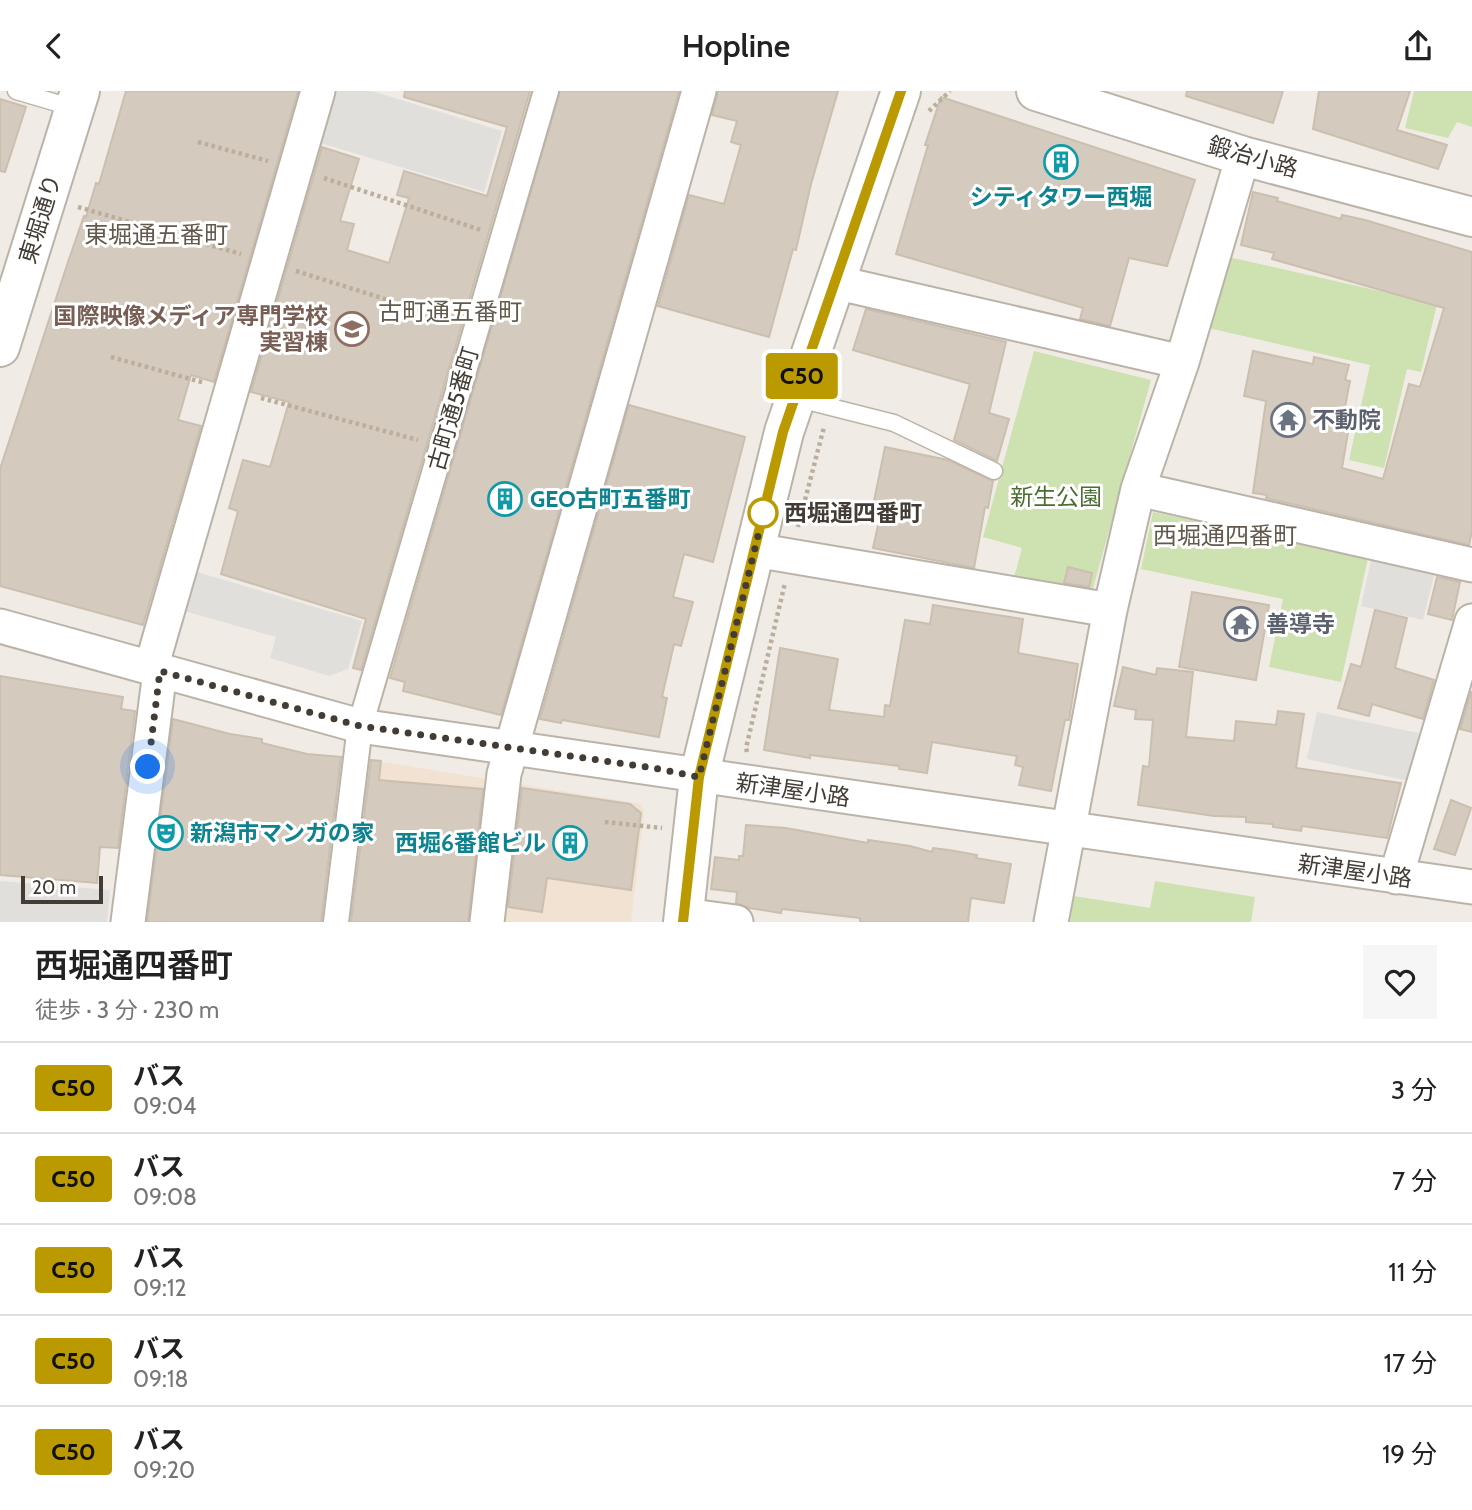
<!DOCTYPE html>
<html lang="ja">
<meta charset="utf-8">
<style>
:root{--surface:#fff;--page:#f6f6f6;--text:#222;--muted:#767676;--line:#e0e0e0}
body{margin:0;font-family:Cabin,"Noto Sans JP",sans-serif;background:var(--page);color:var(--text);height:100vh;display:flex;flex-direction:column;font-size:26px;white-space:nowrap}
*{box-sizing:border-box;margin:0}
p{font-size:23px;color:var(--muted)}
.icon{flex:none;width:38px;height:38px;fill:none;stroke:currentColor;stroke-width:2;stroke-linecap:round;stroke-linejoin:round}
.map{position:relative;height:831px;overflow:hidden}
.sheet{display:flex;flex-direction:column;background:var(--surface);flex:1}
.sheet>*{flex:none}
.badge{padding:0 14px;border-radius:5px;font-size:24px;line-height:46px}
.scale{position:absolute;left:21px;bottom:18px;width:82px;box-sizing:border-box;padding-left:7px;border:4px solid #423c35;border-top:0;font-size:19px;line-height:24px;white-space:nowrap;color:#423c35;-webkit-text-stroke:5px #fff;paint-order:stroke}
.you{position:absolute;width:35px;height:35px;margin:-18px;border:5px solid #fff;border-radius:50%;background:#1a73e8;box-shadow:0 0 0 10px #1a73e833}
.map>.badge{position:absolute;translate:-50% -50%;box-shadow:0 0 0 4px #fff}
.round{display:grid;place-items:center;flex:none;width:74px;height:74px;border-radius:0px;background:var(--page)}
.summary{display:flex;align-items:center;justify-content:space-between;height:119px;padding:0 35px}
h1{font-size:33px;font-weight:600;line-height:52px}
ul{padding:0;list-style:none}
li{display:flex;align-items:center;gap:21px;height:91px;padding:0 35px;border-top:2px solid var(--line)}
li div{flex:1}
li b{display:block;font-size:26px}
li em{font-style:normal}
li .badge{min-width:77px;font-weight:700;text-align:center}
header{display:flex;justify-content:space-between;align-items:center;height:91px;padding:0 35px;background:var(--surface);font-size:32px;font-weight:600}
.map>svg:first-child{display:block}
.commercial{fill:#f1e2d1}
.green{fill:#cde1b1}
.parking{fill:#e1dfdc}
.building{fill:#d4cabe;stroke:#cbbfaf;stroke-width:2}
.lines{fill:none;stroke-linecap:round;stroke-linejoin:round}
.service-casing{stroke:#bbb3a8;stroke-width:19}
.pedestrian-casing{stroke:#bbb3a8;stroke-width:28}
.minor-casing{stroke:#bbb3a8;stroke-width:37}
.tertiary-casing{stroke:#bbb3a8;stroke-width:42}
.path{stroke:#bbae9b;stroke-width:4.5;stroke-dasharray:3.5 3.5;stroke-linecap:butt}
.service{stroke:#fff;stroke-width:16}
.pedestrian{stroke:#fff;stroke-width:24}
.minor{stroke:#fff;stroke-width:33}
.tertiary{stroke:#fff;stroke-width:38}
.line-casing{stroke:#fff;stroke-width:16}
.line{stroke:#b90;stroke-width:10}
.walk{stroke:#423c35;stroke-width:7;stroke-dasharray:0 12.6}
.stop-dot{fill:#fff;stroke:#b90;stroke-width:3.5}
.labels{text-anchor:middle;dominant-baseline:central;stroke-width:6;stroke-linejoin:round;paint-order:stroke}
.street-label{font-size:23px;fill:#423c35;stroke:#fff}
.culture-label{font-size:23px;font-weight:bold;fill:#0d838f;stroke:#fff;text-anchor:start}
.education-label{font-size:23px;font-weight:bold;fill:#785e54;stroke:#fff;text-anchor:end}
.worship-label{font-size:23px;font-weight:bold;fill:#5b616d;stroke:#fff;text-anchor:start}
.park-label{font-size:23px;fill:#496d2f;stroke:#fff}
.stop-label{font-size:23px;font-weight:bold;fill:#423c35;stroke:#fff;text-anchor:start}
.neighbourhood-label{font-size:24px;fill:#635a4d;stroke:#fff}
</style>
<header><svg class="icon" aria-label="back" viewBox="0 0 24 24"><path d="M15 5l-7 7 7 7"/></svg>Hopline<svg class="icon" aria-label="share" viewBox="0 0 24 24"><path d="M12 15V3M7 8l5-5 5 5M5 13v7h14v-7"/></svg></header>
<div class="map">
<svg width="1472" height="831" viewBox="0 0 1472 831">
<rect width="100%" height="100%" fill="#f0ece5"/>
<!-- commercial -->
<path class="commercial" d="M383,671L641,713L644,721L631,831H356L373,678Z"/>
<!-- green -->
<path class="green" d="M1414,0H1472V36L1457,31L1448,47L1405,37Z
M1224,165L1437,213L1421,281L1407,278L1384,377L1349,369L1370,274L1208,237Z
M1034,260L1151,289L1090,508L1013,490L1022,457L983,446Z
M1153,421L1368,467L1341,591L1269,576L1283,508L1141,478Z
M1155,790L1255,806L1251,831H1070L1074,805L1150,817Z"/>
<!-- parking -->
<path class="parking" d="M337,0H372L502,40L484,101L320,52Z
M1371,469L1434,484L1423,529L1361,515Z
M184,477L362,530L348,578L329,585L270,567L276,546L173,517Z
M1317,621L1419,642L1409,690L1307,668Z
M0,790L110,799L107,831H0Z"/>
<!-- building -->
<path class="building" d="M126,0H298L214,291L191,284L178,329L201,335L143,534L0,495V378L68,171L84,125L86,126L96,92L99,93Z
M405,0H530L361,579L353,577L366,528L221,483L238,420L229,417L243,369L270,376L289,311L251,301L322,56L359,68L340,130L354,133L347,159L389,172L409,107L397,104L404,80L487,105L507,36L404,6Z
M560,0H679L501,624L403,600L405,591L390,587Z
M718,0H838L811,93L796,159L793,158L769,246L658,215L689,104L724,113L741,54L731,51L737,30L712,24Z
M1187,0H1283L1273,32L1186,5Z
M1319,0H1410L1397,39L1447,54L1438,78L1313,38Z
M941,6L1195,89L1167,175L1129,167L1110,235L1080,228L1083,217L896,163L928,54H925Z
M0,8L26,16L5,81L0,80Z
M1253,101L1278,107L1277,110L1341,128L1342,124L1365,129L1472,161V440L1469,454L1266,407L1267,404L1253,402L1266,310L1244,305L1253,260L1313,273L1314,266L1349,274L1345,289L1350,290L1345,316L1352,318L1342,377L1383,388L1409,293L1420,296L1444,217L1272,168L1274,162L1241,154Z
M866,218L1006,251L989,322L1009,328L997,370L954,349L970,293L853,259Z
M629,314L745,346L713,471L684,463L673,506L693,511L681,555L674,553L662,606L667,607L659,646L562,629L561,632L540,628Z
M885,356L948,369L993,390L988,417L985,416L974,477L873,457L883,412L874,410Z
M1068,476L1092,482L1089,496L1064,492Z
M1437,486L1460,491L1452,529L1428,523Z
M1192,501L1269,514L1256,589L1179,576Z
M933,514L1023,528L1018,562L1078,573L1069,629H1065L1051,700L1019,694L1023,676L1015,674L1017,665L932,651L927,682L899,678V675L810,664V667L764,659L780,557L838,568L829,619L884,626L885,614L890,615L905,529L930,533Z
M1375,519L1407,527L1395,577L1434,589L1423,628L1372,613L1369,625L1338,617L1351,573L1361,576Z
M1123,576L1156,584L1157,577L1193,581L1186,646L1234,650L1236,630L1276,634L1278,620L1304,623L1296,677L1401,692L1387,747L1302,735L1301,740L1273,736V733L1246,731V726L1214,725L1138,714L1143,675L1149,676L1153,629L1135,628L1136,619L1114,615Z
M0,585L123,606L121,618L135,620L118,757L100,756L97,792L0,784Z
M1471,601H1472V641L1460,638Z
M173,628L230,643L262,648V652L307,663L341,666L321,831H147Z
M371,669L381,670L379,689L483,698L468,831H351Z
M522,697L630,713L641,722L631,799L547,787L542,821L508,816Z
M1451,709L1471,717L1455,764L1434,758Z
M746,734L786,737L868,752V749L910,755L932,761L933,757L949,759L977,764L976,767L1011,773L1004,812L971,807L968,831H860V827L782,818L781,822L749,817L736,812L737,801L711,798L715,766L739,769V765H743Z"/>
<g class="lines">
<!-- service casing -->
<g class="service-casing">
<path id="service" d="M16,0L74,17
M795,307L894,332L994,380"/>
</g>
<!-- pedestrian casing -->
<g class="pedestrian-casing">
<path id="pedestrian" d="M336,831L360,635L546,0"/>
</g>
<!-- minor casing -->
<g class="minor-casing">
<path id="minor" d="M834,191L1182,271
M1138,398L1472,474
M754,459L1110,519
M0,535L360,635L1472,796
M151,577L318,0
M1396,786L1472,530
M684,824L736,831
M128,831L160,580
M487,831L504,683L699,0
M1051,831L1110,519L1138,398L1182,271L1243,65"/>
</g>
<!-- tertiary casing -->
<g class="tertiary-casing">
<path id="tertiary" d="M1036,0L1243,65L1472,126
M0,256L80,0
M683,831L699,686L784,341L901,0"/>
</g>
<!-- path -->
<path class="path" d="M929,20L950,0
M198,51L268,70
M324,87L481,139
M78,116L241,163
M296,180L455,230
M111,266L205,292
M261,307L418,349
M798,436L824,336
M747,661L746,657L785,492
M605,731L662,737"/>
<!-- service -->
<use href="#service" class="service"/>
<!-- pedestrian -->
<use href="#pedestrian" class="pedestrian"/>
<!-- minor -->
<use href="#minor" class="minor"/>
<!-- tertiary -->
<use href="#tertiary" class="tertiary"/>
</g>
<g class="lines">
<!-- line casing -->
<g class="line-casing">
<path id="line" d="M683,831L699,686L783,341L901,0"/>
</g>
<!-- line -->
<use href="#line" class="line"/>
<!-- walk -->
<path class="walk" d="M148,676L160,580L360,635L654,677L699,686L766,412L763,422"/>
</g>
<!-- icons -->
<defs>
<g id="building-ring" transform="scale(1.75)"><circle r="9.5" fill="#fff" stroke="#0f9aa8" stroke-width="1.5"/><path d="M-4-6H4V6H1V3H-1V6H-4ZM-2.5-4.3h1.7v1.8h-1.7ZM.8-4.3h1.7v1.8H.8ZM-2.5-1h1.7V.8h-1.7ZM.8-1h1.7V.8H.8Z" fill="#0f9aa8"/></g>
<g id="university-ring" transform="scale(1.75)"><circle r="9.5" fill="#fff" stroke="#8d6e63" stroke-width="1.5"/><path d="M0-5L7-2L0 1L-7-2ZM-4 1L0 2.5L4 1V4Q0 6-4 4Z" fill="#8d6e63"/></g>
<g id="temple-ring" transform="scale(1.75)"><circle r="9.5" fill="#fff" stroke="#6b7280" stroke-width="1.5"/><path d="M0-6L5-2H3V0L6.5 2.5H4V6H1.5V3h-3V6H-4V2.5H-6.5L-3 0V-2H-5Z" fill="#6b7280"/></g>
<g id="theatre-ring" transform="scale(1.75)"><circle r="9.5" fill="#fff" stroke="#0f9aa8" stroke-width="1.5"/><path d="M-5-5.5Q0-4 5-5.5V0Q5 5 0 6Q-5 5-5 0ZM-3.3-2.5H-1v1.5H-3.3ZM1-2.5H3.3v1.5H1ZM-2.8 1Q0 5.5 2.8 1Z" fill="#0f9aa8"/></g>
</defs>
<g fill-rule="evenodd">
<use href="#building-ring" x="1061" y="71"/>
<use href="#university-ring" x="352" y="238"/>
<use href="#temple-ring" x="1288" y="329"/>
<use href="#building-ring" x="505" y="408"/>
<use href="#temple-ring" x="1241" y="533"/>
<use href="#theatre-ring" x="166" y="742"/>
<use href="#building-ring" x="570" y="752"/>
</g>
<!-- markers -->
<circle class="stop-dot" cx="763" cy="422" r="14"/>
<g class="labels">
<!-- street labels -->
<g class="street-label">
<text transform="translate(1253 66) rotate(16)">鍛冶小路</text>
<text transform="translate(40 128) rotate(-73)">東堀通り</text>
<text transform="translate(453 318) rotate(-74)">古町通5番町</text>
<text transform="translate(793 699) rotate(8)">新津屋小路</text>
<text transform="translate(1355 780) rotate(8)">新津屋小路</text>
</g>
<!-- culture labels -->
<g class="culture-label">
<text x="1061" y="106" text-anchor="middle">シティタワー西堀</text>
<text x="530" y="408">GEO古町五番町</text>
<text x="190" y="742">新潟市マンガの家</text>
<text x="546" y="752" text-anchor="end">西堀6番館ビル</text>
</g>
<!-- education labels -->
<g class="education-label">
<text x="328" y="225">国際映像メディア専門学校<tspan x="328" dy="26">実習棟</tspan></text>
</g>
<!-- worship labels -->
<g class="worship-label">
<text x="1312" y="329">不動院</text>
<text x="1266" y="533">善導寺</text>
</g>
<!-- park labels -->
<g class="park-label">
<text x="1056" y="406">新生公園</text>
</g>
<!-- stop labels -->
<g class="stop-label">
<text x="784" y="422">西堀通四番町</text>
</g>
<!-- neighbourhood labels -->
<g class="neighbourhood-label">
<text x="156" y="143">東堀通五番町</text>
<text x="450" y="220">古町通五番町</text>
<text x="1225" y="444">西堀通四番町</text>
</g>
</g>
</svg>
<div class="scale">20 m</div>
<div class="you" style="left:148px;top:676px"></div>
<b class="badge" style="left:802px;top:285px;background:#b90;color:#111">C50</b>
</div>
<section class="sheet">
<div class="summary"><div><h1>西堀通四番町</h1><p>徒歩 · 3 分 · 230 m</p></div><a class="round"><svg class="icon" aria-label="heart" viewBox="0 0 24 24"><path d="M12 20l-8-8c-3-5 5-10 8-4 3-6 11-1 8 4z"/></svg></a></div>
<ul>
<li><span class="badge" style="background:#b90;color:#111">C50</span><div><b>バス</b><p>09:04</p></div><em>3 分</em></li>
<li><span class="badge" style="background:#b90;color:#111">C50</span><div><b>バス</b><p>09:08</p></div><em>7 分</em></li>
<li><span class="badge" style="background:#b90;color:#111">C50</span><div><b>バス</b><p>09:12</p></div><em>11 分</em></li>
<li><span class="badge" style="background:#b90;color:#111">C50</span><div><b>バス</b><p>09:18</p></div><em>17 分</em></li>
<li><span class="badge" style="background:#b90;color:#111">C50</span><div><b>バス</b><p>09:20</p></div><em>19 分</em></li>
</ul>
</section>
